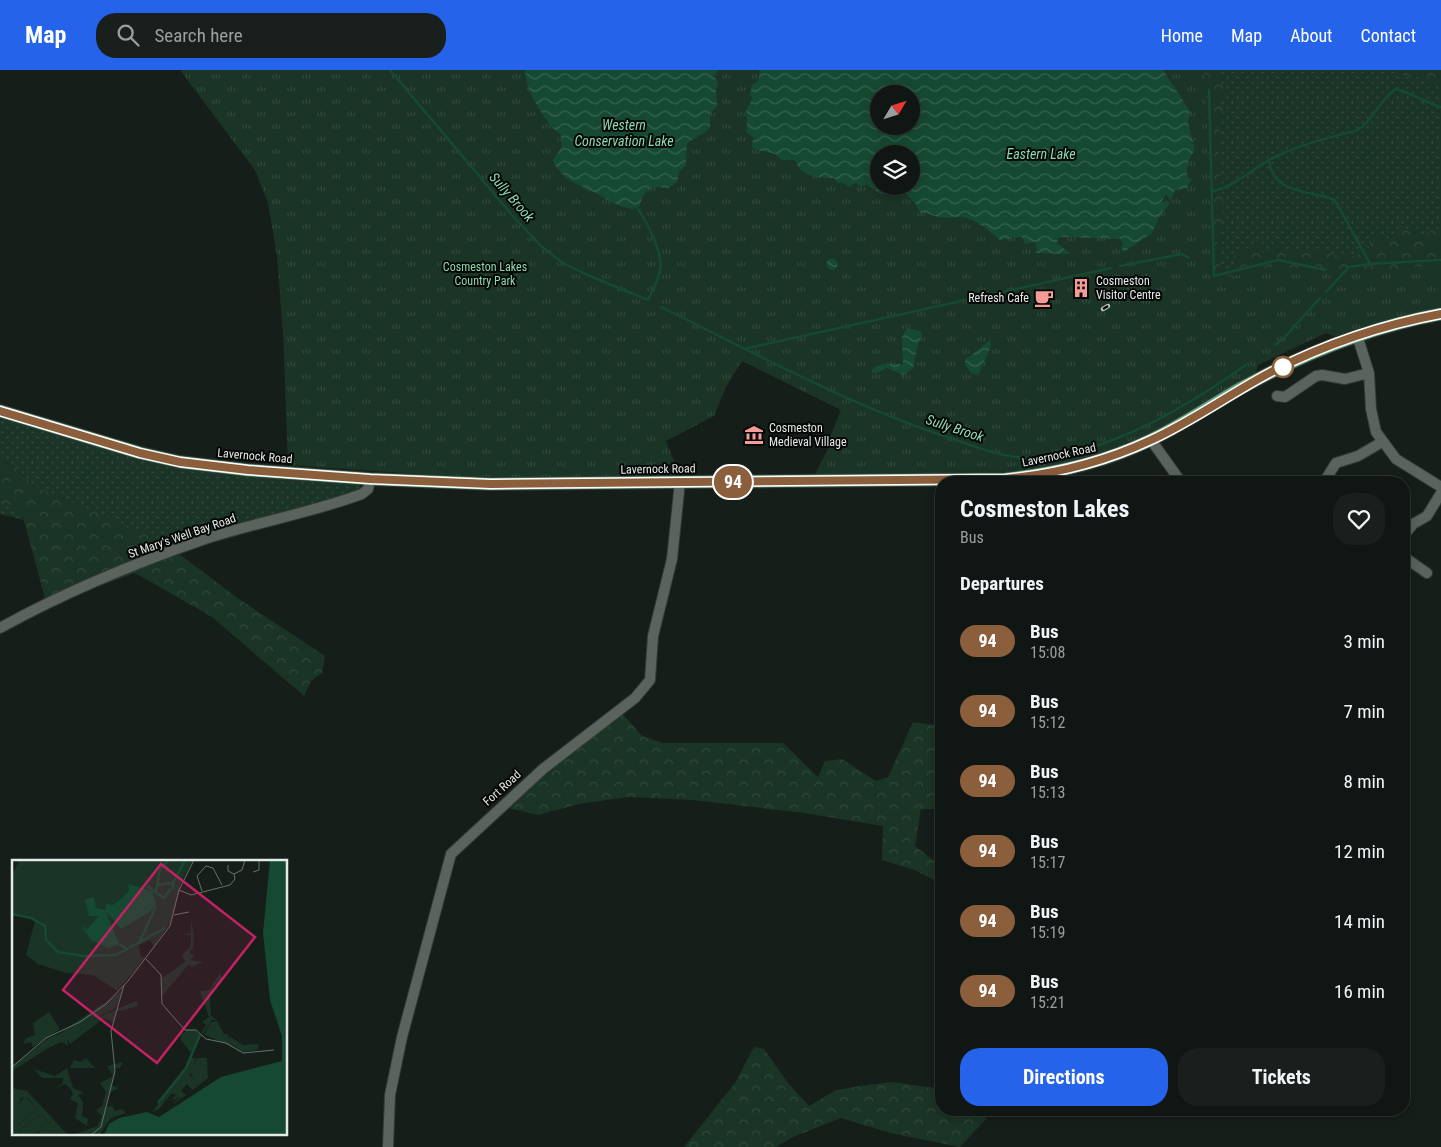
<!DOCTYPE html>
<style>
:root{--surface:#101613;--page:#191f1c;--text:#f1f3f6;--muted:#9c9fa0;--line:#303533;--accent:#2563eb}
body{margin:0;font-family:"Roboto Condensed",sans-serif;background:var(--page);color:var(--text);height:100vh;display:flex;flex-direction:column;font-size:19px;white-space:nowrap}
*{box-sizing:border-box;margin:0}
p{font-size:16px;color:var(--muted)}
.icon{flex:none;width:28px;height:28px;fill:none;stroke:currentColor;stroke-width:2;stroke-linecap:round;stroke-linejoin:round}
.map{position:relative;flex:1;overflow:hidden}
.side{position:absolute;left:935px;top:406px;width:475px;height:640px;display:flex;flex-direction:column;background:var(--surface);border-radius:20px;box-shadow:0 2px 12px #0003,0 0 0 1px var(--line)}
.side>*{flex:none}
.badge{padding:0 10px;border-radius:16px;font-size:18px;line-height:32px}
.needle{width:32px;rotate:52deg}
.tools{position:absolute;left:870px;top:15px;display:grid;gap:10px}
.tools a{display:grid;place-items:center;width:50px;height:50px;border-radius:50%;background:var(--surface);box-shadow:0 2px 12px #0003,0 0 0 1px var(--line);font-size:25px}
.map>.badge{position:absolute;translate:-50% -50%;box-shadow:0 0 0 2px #fff}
h2{padding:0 25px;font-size:19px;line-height:45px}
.round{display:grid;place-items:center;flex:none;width:52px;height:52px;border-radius:20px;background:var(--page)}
.summary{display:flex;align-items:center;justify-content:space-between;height:85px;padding:0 25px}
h1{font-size:24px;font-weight:700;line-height:38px}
.button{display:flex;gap:10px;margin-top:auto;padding:10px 25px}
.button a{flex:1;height:58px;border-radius:20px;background:var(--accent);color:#fff;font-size:20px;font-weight:700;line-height:58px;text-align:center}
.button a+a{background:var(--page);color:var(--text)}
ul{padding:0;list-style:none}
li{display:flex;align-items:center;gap:15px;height:70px;padding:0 25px}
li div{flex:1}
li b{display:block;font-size:19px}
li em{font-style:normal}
li .badge{min-width:55px;font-weight:700;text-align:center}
header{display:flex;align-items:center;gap:30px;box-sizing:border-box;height:70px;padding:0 25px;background:var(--accent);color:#fff}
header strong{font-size:24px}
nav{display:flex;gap:28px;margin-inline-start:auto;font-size:18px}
.search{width:350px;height:45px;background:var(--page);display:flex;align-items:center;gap:12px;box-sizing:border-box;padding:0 18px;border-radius:20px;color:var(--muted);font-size:19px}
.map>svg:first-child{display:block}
.grass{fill:url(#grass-dots)}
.forest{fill:url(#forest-crowns)}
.park{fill:url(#park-tufts);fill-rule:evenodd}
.water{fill:url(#water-waves);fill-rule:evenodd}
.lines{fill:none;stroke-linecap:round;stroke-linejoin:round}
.stream{stroke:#164931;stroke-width:2.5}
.minor-casing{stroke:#343a36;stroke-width:12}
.major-casing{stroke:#343a36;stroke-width:14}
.minor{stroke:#5a635d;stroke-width:10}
.major{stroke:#5fa782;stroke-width:12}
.rail-casing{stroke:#bcc2be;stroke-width:4.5}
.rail{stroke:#050706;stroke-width:2.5;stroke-dasharray:8;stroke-linecap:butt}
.line-casing{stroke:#fff;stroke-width:11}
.line{stroke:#8b5e3c;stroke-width:8}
.stop-dot{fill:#fff;stroke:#8b5e3c;stroke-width:2.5}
.labels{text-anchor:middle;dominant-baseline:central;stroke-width:4;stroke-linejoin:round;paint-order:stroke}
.park-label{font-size:12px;fill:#8bd9ae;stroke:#050706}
.poi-label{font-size:12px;fill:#e4eae6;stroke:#050706;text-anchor:start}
.street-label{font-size:12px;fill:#e4eae6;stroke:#050706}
.water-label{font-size:14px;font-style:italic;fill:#8ddbb0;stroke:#050706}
.inset-river{fill:none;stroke:#164931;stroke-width:2.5}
.inset-road{fill:none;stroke:#68706b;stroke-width:1}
.view{fill:#c42262;fill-opacity:0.15;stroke:#c42262;stroke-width:2.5}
.inset-edge{fill:none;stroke:#e4eae6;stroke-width:2.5}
</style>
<header>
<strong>Map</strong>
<div class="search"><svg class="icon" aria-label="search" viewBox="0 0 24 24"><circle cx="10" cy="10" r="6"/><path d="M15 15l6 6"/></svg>Search here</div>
<nav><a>Home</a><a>Map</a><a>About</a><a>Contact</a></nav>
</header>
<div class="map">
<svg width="1441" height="1077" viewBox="0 0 1441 1077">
<defs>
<pattern id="grass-dots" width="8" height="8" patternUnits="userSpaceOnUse" patternTransform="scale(1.25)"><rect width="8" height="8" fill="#1a3426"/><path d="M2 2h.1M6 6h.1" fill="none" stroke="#30483b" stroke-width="1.8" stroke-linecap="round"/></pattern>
<pattern id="forest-crowns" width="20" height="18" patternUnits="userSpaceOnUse" patternTransform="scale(1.25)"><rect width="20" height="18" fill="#1a3426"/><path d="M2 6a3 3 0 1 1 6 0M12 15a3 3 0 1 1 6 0" fill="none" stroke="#30483b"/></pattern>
<pattern id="park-tufts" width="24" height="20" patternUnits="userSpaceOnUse" patternTransform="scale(1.25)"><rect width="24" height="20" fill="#1a3426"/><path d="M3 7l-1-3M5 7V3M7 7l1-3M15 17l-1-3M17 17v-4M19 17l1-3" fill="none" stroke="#30483b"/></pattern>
<pattern id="water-waves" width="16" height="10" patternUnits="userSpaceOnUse" patternTransform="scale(1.25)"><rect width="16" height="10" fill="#164931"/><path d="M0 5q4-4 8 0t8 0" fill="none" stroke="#38634f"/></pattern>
</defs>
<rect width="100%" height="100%" fill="#161e19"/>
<!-- grass -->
<path class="grass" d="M1204,0H1441V195L1210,211Z
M0,346L175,398L306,411L355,412L359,413L361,418L344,427L165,473L32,415L18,399L0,390Z
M0,430L21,439L23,450L0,444Z"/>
<!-- forest -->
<path class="forest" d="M1177,0H1221V13L1225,23L1220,30L1223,38L1222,48L1216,52L1220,62C1213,97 1232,139 1217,174L1210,178L1206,183L1218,175L1219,177L1220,201L1238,195L1239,193L1234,186L1236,183L1245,181L1251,175L1257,176L1265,184L1269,179L1283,176L1292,182L1323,180L1341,189L1349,186L1358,187L1359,177L1365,175C1373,184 1379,181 1390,181L1371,176L1369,172L1379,165H1384L1388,170L1396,160L1416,161L1424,167L1435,156L1441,163V171L1435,173L1441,178V198L1212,213L1120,199Z
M1388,0H1440L1441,13L1432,18L1419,6L1410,8Z
M0,390L18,399L32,415L159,469L239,529L325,586L322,603L311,611L304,626L212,547L135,503L75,525L46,539L45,528L21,440L0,430Z
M621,642L642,666L663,673H783L818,707L825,691L842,689L876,711L888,707L913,652L941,656V739H921L915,776L941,796V814L917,801L882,790L883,756L804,743L692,730L628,727L579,734L538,745L508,738L547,698Z
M754,977L764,979L788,1013L809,1036L836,1020L867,1015L892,1012L941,1019V1040H988L986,1049L960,1077L890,1063L841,1048L793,1067L776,1077H684L735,1013Z"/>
<!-- park -->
<path class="park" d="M180,0H1204L1210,87V211L1273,197L1295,198L1336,204L1441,195V239L1372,254L1336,267L1326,263L1258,295L1256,303L1251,307L1150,364L1085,390L1018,403L814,406L829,377L828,372L841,340L742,291L726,317L714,346L666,371L680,407L490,409L288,395L283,263L277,186L268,133L255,100ZM879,24H911V56H879ZM879,84H911V116H879Z"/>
<!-- water -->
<path class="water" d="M525,0H718L715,7L718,14L716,19L717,36L710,43V57L707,61L687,73L686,95L679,102L677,112L667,119C652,113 642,121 640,136C628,147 599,121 586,120C581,114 578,116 572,112C566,109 556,98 553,91C556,84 563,79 562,70C562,62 555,62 551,56C539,40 526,20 525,0Z
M759,0H1163L1190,41L1188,52L1195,80C1189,88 1185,98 1188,108L1192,109L1187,118L1175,120L1171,131L1166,124L1162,131L1164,133L1166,130L1170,133L1160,146L1152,163L1124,182L1121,177L1123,175L1121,169L1062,167L1058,168L1057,173L1071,184L1035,183L1037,179L1035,172L1025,174L1022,167L1000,170C989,161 977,150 963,147C958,146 947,149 939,147C931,146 928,142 920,143L916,134L906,124L898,122L881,124L867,115L860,116L855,113L849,117L843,113H838L834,108C818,108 800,106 795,90H782L775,84L754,79L751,75L754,68L746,62C748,54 746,49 746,42C747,36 752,33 752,27L750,26L752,15C758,12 761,8 759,0ZM879,24H911V56H879ZM879,84H911V116H879Z
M826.5 194a5.5 5.5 0 1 1 11 0a5.5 5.5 0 1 1-11 0Z
M907,258L920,261L922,264L917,278L913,299L903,305L887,298L877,303H872V299L882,294H903L902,267Z
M990,270L991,276L978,306L971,303L965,295V290Z"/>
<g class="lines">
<!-- stream -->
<path class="stream" d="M390,0L511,144L542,177L563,193L585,204L648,230C652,221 658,211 660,201C664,183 647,153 638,139
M1209,19L1214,206L1278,190L1326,200
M1269,90C1273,125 1310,120 1335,130L1370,194L1349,197L1326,222
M1212,121C1236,117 1255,96 1277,86C1302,74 1331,67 1358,60C1373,51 1380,29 1396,19C1401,19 1430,34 1441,37
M1370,194L1441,190
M1120,196L1182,184L1189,188
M661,237C757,284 851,336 953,369C980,378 1005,389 1034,388C1107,385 1188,336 1246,295
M1275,275L1283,269L1320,228
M748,278L1111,198"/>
<!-- minor casing -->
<g class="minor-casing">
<path id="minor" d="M1357,265L1369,303L1371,339L1376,362L1396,389L1441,417
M1277,326L1285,327L1316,306L1322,305L1345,309L1369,303
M1151,370L1181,412
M1324,412L1336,393L1358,386L1382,372
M1404,465L1413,454L1427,446L1441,423
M1404,487L1427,503
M0,558C65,522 135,493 205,469C257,452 311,443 362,424L368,419L370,409
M388,1077L390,1025L402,967L451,784L543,699L635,628L650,610L653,566L672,489L680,412"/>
</g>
<!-- major casing -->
<g class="major-casing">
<path id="major" d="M0,341L140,383L180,392L247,400L370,409L491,414L1005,409C1048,404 1089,396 1130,379C1168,364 1203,340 1239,319C1303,284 1369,257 1441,244"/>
</g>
<!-- minor -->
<use href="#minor" class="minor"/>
<!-- major -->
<use href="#major" class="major"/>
<!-- rail casing -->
<g class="rail-casing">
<path id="rail" d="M1103,239L1108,236"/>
</g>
<!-- rail -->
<use href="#rail" class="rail"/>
</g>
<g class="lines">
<!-- line casing -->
<g class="line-casing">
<path id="line" d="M0,341L140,383L180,392L248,400L370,409L491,414L1005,409C1056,404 1104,392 1151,370C1193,351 1231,323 1273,301C1326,274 1382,255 1441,244"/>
</g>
<!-- line -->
<use href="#line" class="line"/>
</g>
<!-- icons -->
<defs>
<g id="building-bare" transform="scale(1.5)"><path d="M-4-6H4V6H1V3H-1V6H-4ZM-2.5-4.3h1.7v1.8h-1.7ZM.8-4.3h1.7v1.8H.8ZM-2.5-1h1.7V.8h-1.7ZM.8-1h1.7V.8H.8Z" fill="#f59c96" stroke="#050706" stroke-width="2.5" paint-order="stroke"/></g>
<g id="cafe-bare" transform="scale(1.5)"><path d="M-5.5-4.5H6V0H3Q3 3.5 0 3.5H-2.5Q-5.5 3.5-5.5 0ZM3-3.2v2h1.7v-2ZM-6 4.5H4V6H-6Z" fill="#f59c96" stroke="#050706" stroke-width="2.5" paint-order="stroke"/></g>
<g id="museum-bare" transform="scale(1.5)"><path d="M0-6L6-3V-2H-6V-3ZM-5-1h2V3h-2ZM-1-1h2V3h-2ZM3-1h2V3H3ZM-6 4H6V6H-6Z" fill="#f59c96" stroke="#050706" stroke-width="2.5" paint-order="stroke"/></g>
</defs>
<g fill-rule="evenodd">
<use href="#building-bare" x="1081" y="218"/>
<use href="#cafe-bare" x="1044" y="228"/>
<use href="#museum-bare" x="754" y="365"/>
</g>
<!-- markers -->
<circle class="stop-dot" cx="1283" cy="297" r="10"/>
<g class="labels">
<!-- park labels -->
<g class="park-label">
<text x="485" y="197">Cosmeston Lakes<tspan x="485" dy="14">Country Park</tspan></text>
</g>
<!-- poi labels -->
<g class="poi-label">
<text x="1096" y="211">Cosmeston<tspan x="1096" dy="14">Visitor Centre</tspan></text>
<text x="1029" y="228" text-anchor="end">Refresh Cafe</text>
<text x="769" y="358">Cosmeston<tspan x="769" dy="14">Medieval Village</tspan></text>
</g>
<!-- street labels -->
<g class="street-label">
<text transform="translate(1059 385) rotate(-12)">Lavernock Road</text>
<text transform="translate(255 386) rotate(5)">Lavernock Road</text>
<text transform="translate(658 399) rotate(-1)">Lavernock Road</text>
<text transform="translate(182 466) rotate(-19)">St Mary's Well Bay Road</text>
<text transform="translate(502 718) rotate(-42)">Fort Road</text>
</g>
<!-- water labels -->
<g class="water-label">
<text x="624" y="55">Western<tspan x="624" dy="16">Conservation Lake</tspan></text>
<text x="1041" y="84">Eastern Lake</text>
<text transform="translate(512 127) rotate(49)">Sully Brook</text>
<text transform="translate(955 358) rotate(18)">Sully Brook</text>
</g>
</g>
<!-- overview -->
<g transform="translate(12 790)">
<rect width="275" height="275" fill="#161e19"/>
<path d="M97,0H176L152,39ZM112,129L104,148L52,173L51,171ZM37,152L48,169L21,187L19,182L11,184L14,178L23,175L21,163ZM91,158H92L58,184L54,177ZM205,161L213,176L192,175L199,162ZM171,169L183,170L191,177H187L185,187L179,193L169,180L168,174L174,172ZM217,176L231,185L247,184L245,190L230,192L217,182ZM185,198L191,206L183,221L178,212ZM13,236L25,249L4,267V275H1L3,249ZM29,253L34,260L23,275H8L7,270ZM40,261L52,275H25L33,264Z" fill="#1a3426"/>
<path d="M94,0H110L113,3L116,1L122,8L123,2L129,4L126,17L152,37L166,7L172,0H177L152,39ZM179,59L182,75L181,88L177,93L182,96L179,100L191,102L180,107L177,104L150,136L149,119L173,102L170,95L178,87L179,75H171L179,73ZM208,113L210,119L200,128L198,138L199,156L205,160H200L191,174H216L217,182L226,190L189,173L194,165L190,162L197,157L188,131L197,130ZM124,141L126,146L104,152L101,162L91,158L55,177L56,186L50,182L38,187L0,211V207L35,179ZM74,198L83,208H58L62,200L69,202ZM178,198H184L178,215L183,220L187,208L191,206L185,198H195L196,218L181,230L175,224L169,231L174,235L159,246L168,237L159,241L164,234H159L147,249L140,252L171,212ZM111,202L108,208H103L99,225L107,228L97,233L93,247L100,246L103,251L110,249L114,253L99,258L87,275H61L85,266L90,256L84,250L90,246L94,232L88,223L101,216L95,206ZM55,208L61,228L72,233L66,235L71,242L70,256L76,259L75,266L63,258L66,243L58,239L61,234L58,228L53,224L42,229L51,223V218H30L22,209L43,216ZM0,228L15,231L56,275H52L39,261L23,275L34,260L29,253L7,270L8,275H4V267L25,249L15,237L9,238L0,265Z" fill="#1a3426"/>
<path d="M7,0H97L124,12L125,20L152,38L176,0H181L169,22L159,62L142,86L138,80L127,85L129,97L133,98L105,131L81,115L54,113L26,104L14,95L23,61L0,53V16Z" fill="#1a3426"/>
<path d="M258,0H275V275H92L97,264L107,258L135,252L147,257L209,217L270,201V176L258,140L251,73ZM116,24L140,31L144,44L138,52L109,69L94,52L107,84L97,88L80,81L71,69V66L76,59L71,65L74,70L87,56H77L73,40L82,37L84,48L93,50L94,44L101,45L110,38L117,30Z" fill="#164931"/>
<path class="inset-river" d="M161,23L173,0M145,25L161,23V29M135,26L152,38L159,28M144,32L148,9L157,0M0,54L19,58L33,66L34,80L46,92L72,96L104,95L115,89L107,84M127,83L144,46M117,88L153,68M146,243L174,208L188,175"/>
<path class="inset-road" d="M241,12L247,10V0M222,14L230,10L233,0M167,30L179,35L218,25L223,19L222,14L216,11V5M190,31L185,16L194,6L201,8L210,25M162,55L177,52M134,99L149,115L150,144L173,170H184L194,179L214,183L231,193L262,190M0,207L34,178L68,162L94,144L116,121L158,66L167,30L182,0M79,275L89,267L103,211L99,171L112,125"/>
<path class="view" d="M149,4L243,77L145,203L51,130Z"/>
<rect width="275" height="275" class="inset-edge"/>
</g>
</svg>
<div class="tools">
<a><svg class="needle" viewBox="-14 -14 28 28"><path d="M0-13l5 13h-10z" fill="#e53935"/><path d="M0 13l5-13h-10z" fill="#9c9fa0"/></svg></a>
<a><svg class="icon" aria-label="layers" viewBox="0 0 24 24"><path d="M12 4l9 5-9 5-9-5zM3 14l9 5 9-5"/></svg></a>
</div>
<b class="badge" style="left:733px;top:412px;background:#8b5e3c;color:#fff">94</b>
<section class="side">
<div class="summary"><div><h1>Cosmeston Lakes</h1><p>Bus</p></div><a class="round"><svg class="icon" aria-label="heart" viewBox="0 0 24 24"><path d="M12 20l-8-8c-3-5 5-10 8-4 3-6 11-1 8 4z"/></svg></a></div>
<h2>Departures</h2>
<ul>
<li><span class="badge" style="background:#8b5e3c;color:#fff">94</span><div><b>Bus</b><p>15:08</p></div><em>3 min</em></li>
<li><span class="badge" style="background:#8b5e3c;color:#fff">94</span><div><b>Bus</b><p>15:12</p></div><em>7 min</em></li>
<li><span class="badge" style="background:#8b5e3c;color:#fff">94</span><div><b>Bus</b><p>15:13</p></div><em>8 min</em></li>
<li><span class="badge" style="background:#8b5e3c;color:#fff">94</span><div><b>Bus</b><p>15:17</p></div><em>12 min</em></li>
<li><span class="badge" style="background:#8b5e3c;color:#fff">94</span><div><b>Bus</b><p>15:19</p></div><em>14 min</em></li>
<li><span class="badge" style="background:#8b5e3c;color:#fff">94</span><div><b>Bus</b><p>15:21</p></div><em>16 min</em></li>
</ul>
<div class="button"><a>Directions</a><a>Tickets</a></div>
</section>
</div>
